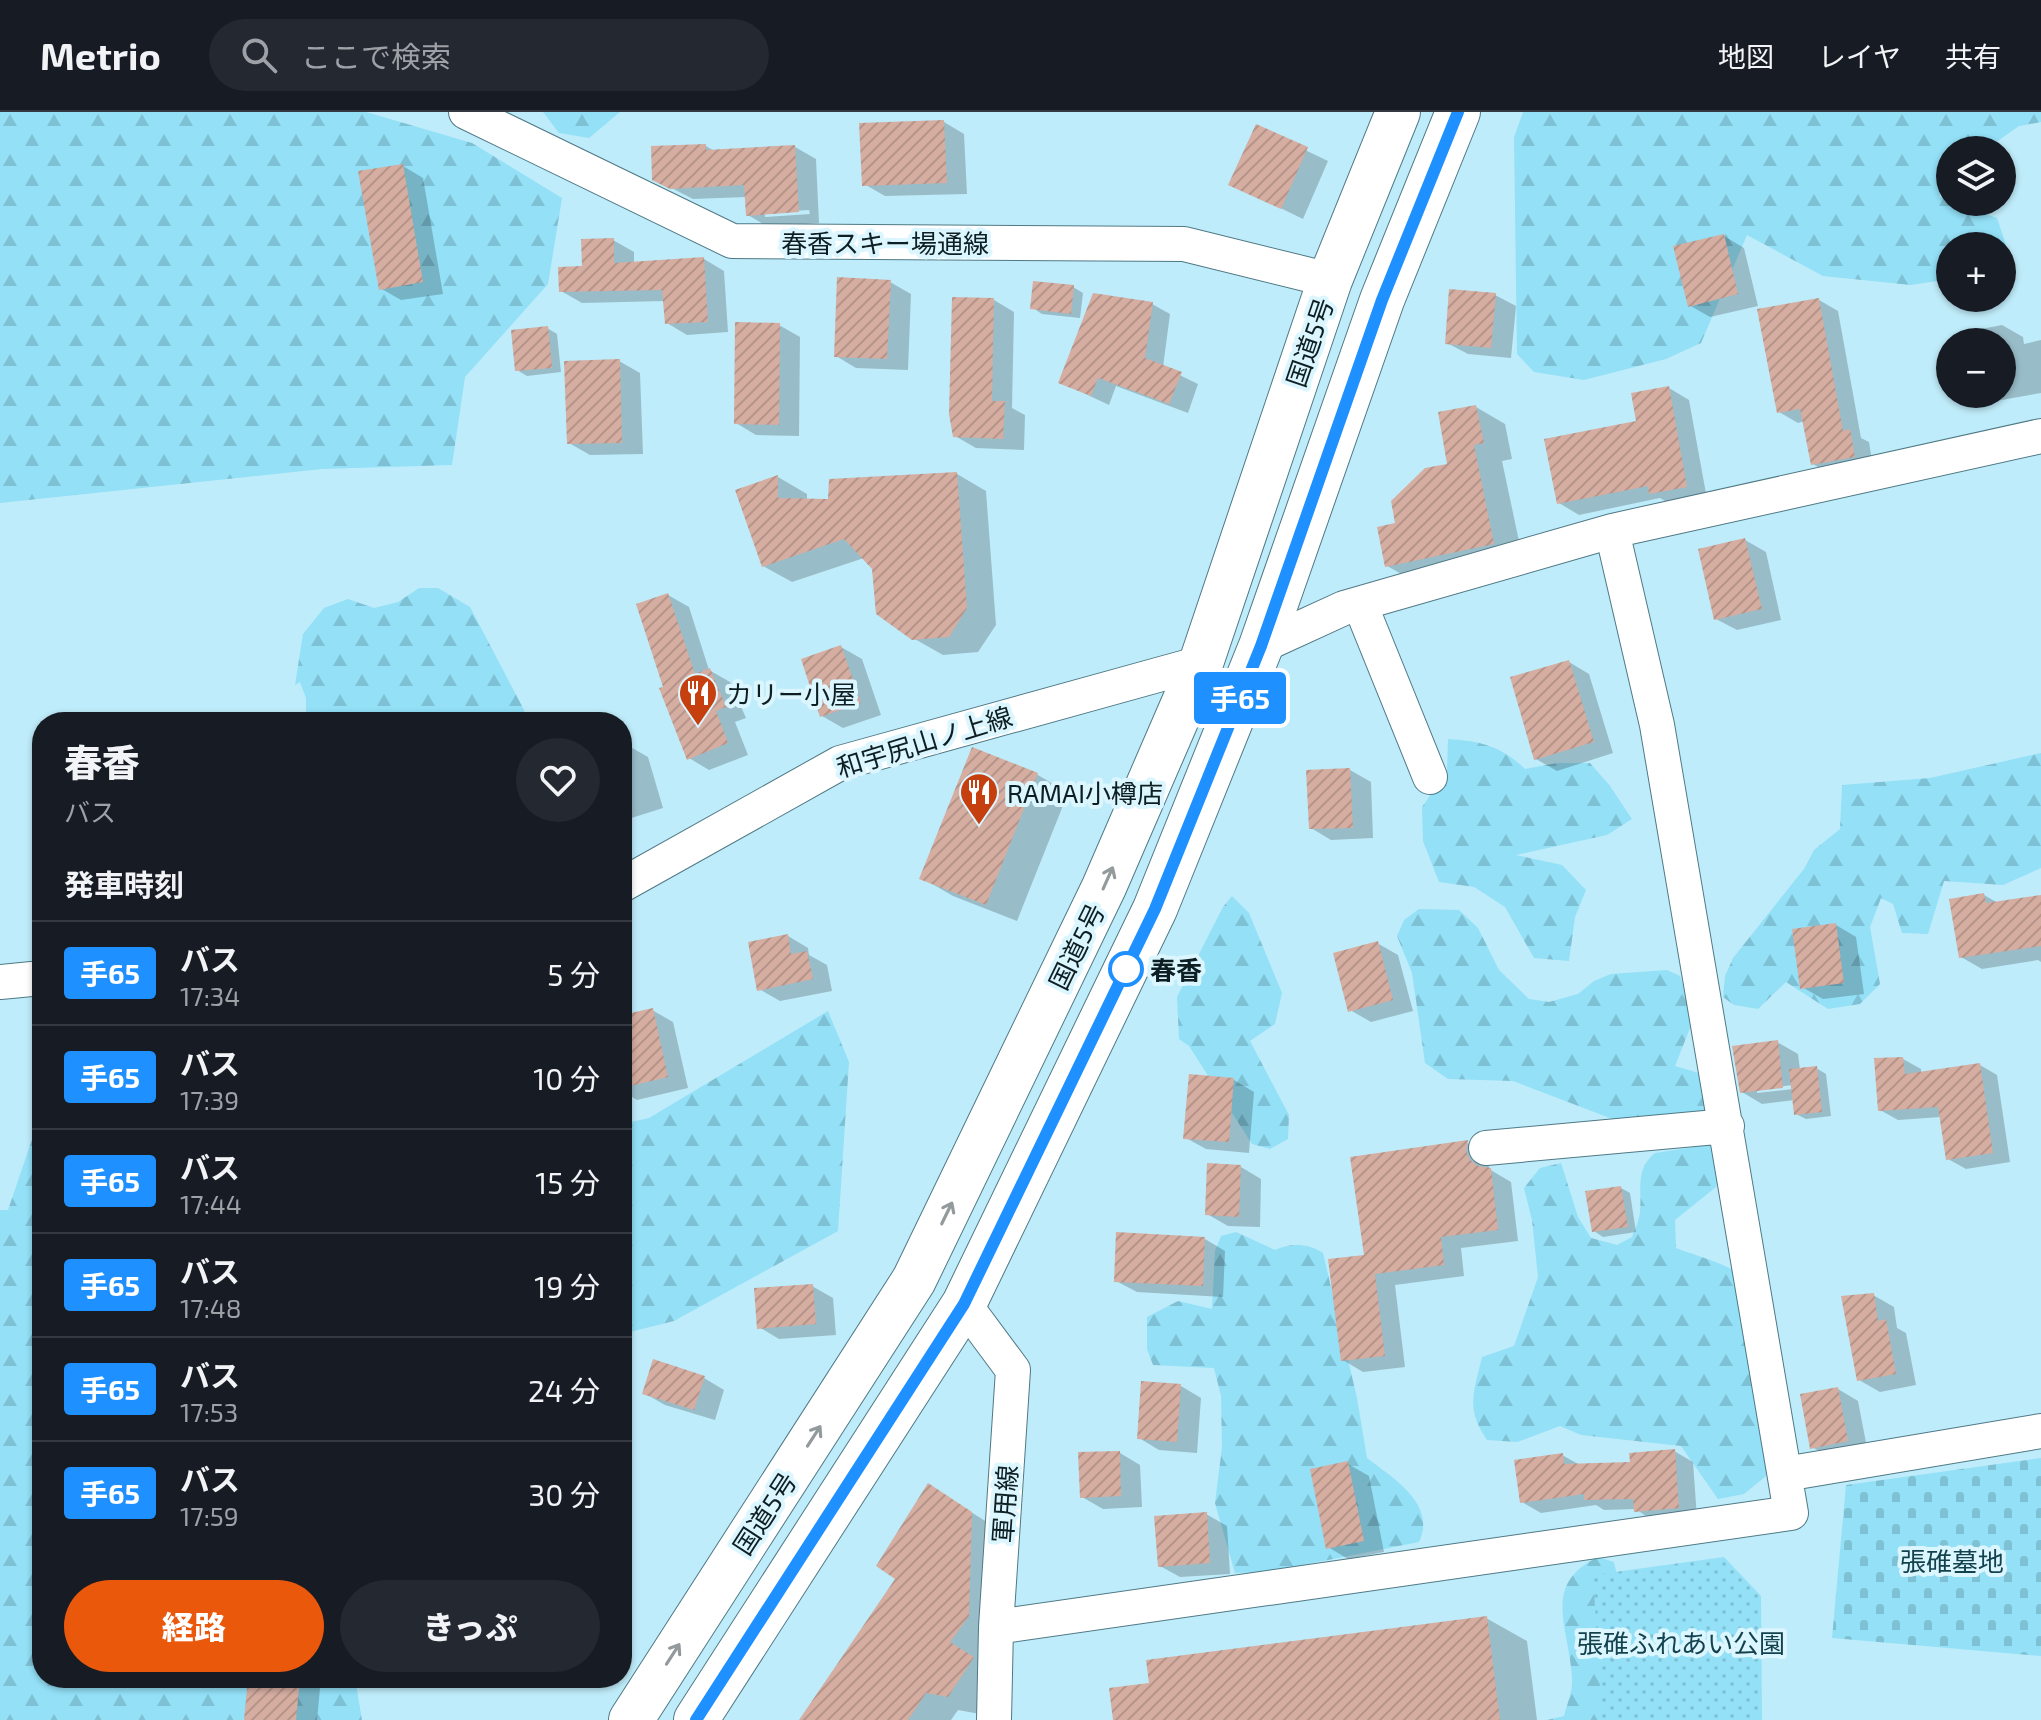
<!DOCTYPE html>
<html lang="ja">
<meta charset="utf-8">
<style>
:root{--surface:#171b24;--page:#242831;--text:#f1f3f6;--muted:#9ea1a6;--line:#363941;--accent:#ea580c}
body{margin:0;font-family:"Exo 2","Noto Sans JP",sans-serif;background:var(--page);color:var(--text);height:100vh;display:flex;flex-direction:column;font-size:30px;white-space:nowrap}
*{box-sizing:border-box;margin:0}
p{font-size:26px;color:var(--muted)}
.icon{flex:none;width:44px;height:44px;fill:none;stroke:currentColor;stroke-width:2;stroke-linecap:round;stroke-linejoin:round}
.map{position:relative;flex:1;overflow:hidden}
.panel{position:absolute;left:32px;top:600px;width:600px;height:976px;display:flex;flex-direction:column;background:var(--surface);border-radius:32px;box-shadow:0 2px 6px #0004}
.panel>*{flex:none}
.badge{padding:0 16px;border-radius:6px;font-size:28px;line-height:52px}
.controls{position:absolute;left:1936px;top:24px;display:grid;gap:16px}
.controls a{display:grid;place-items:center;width:80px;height:80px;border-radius:50%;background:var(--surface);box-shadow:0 2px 6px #0004;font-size:40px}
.map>.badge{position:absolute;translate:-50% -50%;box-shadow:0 0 0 4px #fff}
h2{padding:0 32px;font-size:30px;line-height:72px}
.round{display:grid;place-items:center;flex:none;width:84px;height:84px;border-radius:42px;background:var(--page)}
.overview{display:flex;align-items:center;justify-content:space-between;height:136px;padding:0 32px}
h1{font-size:38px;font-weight:800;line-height:60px}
.primary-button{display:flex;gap:16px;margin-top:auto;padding:16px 32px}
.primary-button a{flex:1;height:92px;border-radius:48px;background:var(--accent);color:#fff;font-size:32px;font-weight:800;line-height:92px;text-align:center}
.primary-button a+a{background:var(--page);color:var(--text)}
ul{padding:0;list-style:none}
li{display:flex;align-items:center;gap:24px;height:104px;padding:0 32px;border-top:2px solid var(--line)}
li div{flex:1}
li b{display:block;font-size:30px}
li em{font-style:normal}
li .badge{min-width:88px;font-weight:700;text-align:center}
header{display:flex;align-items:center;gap:48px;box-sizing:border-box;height:112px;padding:0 40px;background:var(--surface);border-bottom:2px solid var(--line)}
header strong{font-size:38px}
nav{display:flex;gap:44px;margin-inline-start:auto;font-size:28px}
.search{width:560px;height:72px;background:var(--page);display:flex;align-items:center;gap:20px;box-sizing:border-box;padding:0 28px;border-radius:44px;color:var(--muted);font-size:30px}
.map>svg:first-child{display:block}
.forest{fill:url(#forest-firs)}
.cemetery{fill:url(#cemetery-stones)}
.park{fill:url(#park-dots)}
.shadow{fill:#0003;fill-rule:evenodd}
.building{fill:url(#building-hatch)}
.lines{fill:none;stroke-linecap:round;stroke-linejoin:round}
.minor-casing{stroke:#4f7985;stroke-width:36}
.trunk-casing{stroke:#4f7985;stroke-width:46}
.minor{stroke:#fff;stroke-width:34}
.trunk{stroke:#fff;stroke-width:44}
.oneway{stroke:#939a9c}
.line-casing{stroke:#fff;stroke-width:18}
.line{stroke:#1e90ff;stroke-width:12}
.stop-dot{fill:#fff;stroke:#1e90ff;stroke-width:4}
.labels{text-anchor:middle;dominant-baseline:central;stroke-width:8;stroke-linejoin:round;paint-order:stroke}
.street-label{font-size:26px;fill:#0e1f24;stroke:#dbf6fe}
.poi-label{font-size:26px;fill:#0e1f24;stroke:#dbf6fe;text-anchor:start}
.stop-label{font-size:26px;font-weight:bold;fill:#0e1f24;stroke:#dbf6fe;text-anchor:start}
.park-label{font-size:26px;fill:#13424e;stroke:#dbf6fe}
</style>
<header>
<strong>Metrio</strong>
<div class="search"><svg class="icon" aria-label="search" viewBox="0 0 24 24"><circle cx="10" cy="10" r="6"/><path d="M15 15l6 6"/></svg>ここで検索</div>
<nav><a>地図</a><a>レイヤ</a><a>共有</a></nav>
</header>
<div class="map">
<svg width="2041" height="1608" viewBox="0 0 2041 1608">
<defs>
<pattern id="forest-firs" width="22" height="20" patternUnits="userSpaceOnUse" patternTransform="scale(2)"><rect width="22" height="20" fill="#93e0f7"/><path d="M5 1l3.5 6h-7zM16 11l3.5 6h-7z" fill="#7ec0d4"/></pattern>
<pattern id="cemetery-stones" width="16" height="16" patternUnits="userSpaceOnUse" patternTransform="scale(2)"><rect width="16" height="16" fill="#93e0f7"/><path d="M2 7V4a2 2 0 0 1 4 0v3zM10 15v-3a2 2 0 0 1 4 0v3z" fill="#7ec0d4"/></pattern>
<pattern id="park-dots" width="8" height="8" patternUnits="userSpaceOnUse" patternTransform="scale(2)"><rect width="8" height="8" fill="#93e0f7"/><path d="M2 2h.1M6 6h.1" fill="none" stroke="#7ec0d4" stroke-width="1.8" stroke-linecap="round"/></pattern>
<pattern id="building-hatch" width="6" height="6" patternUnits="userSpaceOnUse" patternTransform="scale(2)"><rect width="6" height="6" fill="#d5ada1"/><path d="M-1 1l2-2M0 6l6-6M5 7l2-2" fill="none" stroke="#b6948a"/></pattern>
</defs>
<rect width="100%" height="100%" fill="#bfecfa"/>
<!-- forest -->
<path class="forest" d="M0,0H366L472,31L562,86L548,172L465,265L452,353L322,357L0,391Z
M543,0H620L589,26L559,21Z
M1523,0H2041V10L2019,14L1985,38H1950V62L1939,85L1997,106L2014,157L2002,159V134H1950V167L1911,173L1823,164L1747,123L1701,231L1666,247L1584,268L1534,260L1517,242L1514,25Z
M419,476H438L470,495L524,598L527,610H306V586L300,570L295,573L303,522L324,496L348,487L374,496L398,490Z
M1448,627C1481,629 1501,634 1525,657L1557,651H1590L1610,674L1632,707L1607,723L1516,743L1562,753L1586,778L1575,805L1569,849L1534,846L1505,795L1474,775L1439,770L1423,729L1422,695L1447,659Z
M2041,641V756L2003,773L1944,769L1928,822L1902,821L1893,792L1881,786L1870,815L1880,872L1860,892L1828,897L1786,870L1758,897L1734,893L1723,885L1725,864L1733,846L1804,757L1814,738L1840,717L1842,673L1930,666Z
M1232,784L1249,801L1282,881L1275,912L1250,929L1289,1003L1288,1027L1270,1037L1252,1032L1189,934L1179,927L1177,885L1223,795Z
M1419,797L1459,798L1478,816L1499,858L1529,887L1549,890L1578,882L1594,869L1611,862L1667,858L1680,864L1694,906L1675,954L1699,961L1709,987L1703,1002L1615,1008L1513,969L1448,967L1425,951L1412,861L1397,824L1404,808Z
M828,899L849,950L838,1119L674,1209L622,1222V1012L649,1006Z
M42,998V1566H355L362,1608H0V1098H8Z
M1714,1032L1721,1060L1716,1075L1675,1108L1676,1136C1699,1145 1723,1150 1743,1164L1768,1317L1766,1364L1744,1382L1718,1387L1681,1334L1581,1323L1560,1314L1517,1330L1487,1328C1465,1296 1474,1280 1482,1245L1514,1234L1538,1165L1532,1108L1524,1076L1540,1056L1561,1051L1578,1105L1591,1126L1617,1133L1632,1125C1635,1117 1639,1109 1640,1100C1642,1078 1635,1057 1655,1041Z
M1236,1120L1275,1138C1291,1131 1308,1131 1323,1141L1357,1286L1367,1346C1393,1366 1437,1392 1419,1430L1267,1460L1235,1461L1215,1391L1222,1335L1221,1284L1214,1256L1153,1253L1147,1237V1205L1178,1189L1212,1197L1215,1139L1221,1124Z
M1598,1445L1614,1450L1623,1489L1633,1608H1547L1564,1604C1567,1592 1573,1579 1572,1567C1570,1516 1540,1473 1598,1445Z"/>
<!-- cemetery -->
<path class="cemetery" d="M2041,1346V1544L1832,1526L1846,1373Z"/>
<!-- park -->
<path class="park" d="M1724,1445L1761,1484L1762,1608H1602L1593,1463Z"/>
<!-- shadow -->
<path class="shadow" d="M944,10L964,22L967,82L885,84L864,72Z
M1257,15L1328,49L1303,107L1231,72Z
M706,34L716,40L795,35L816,47L819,111L768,115L748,103L747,85L693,87L654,67ZM809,98L810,102L765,105V101Z
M403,54L423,66L443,182L401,188L380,176Z
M1724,124L1744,136L1758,194L1710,205L1689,193Z
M613,128L634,140V152L704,147L724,159L728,220L687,223L667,211L665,189L582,191L561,179Z
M890,170L911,182L908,258L856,256L836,244Z
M1073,175L1083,181L1080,206L1042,202L1033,196Z
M1495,183L1516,194L1511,246L1468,242L1447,231Z
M994,188L1014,200L1012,296L1025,303L1024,338L976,336L955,324Z
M1819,188L1838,199L1861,326L1869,330L1873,355L1832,363L1813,352L1804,309L1798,311L1779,300Z
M1152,192L1170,202L1163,255L1198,272L1188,301L1116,274L1109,293L1060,270Z
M779,213L800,225L799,324L756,323L736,311Z
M2002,213L2023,225L2024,232L2041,228V281L1996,289L1984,282H2002V230H1967L1966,220Z
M547,216L557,222L561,260L527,264L517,258Z
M619,249L640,261L643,342L590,343L569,331Z
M1669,276L1689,288L1707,387L1672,393L1660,386L1579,403L1559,391Z
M1476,295L1505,312L1512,347L1502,349L1523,448L1416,470L1387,454L1397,413L1450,353Z
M957,362L986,379L996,513L978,540L943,543L913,526L874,456L864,446L792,470L763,454L738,379L778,365L807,382V388L830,389Z
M1745,428L1766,440L1781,508L1737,518L1716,507Z
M668,483L689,495L709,558L730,570L746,606L735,610L748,643L709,658L689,646L665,576Z
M841,535L862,547L881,603L843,616L822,604Z
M1569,550L1589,562L1613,641L1557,659L1536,647Z
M627,633L648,645L663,696L622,709V635Z
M973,638L1038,663L1068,681L1017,809L953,784L922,766Z
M1350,658L1371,670L1373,726L1331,728L1311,716Z
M1984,783L1998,791L2041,785V850L2038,848L1982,857L1961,845Z
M1836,813L1856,825L1864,882L1823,887L1802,875Z
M788,824L808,836L809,843L827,853L832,879L780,889L759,877Z
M1377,831L1398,843L1413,899L1371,910L1350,898Z
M652,898L673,910L688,976L637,988L622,979V905Z
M1777,930L1798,942L1800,958L1816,956L1826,962L1831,1004L1806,1007L1796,1002L1795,988L1762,992L1742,980ZM1793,973V977L1757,981V977Z
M1903,947L1921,957V962L1980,953L1997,963L2010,1050L1966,1057L1948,1047L1941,1005L1898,1008L1880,998Z
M1234,968L1254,980L1249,1041L1206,1037L1186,1026Z
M1467,1031L1488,1042L1489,1057L1511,1070L1518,1129L1461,1136L1464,1164L1395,1173L1405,1255L1363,1260L1343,1248L1366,1145Z
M1241,1055L1261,1067L1260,1115L1228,1114L1207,1102Z
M1621,1076L1630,1081L1636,1120L1603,1125L1594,1119Z
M1205,1127L1225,1139L1223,1185L1137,1180L1116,1169Z
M812,1174L833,1186L836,1223L779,1227L759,1215Z
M1873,1183L1894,1195L1897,1216L1906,1221L1916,1273L1880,1280L1859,1268Z
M704,1266L724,1278L715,1308L665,1293L644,1281Z
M1181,1274L1201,1286L1197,1341L1159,1338L1139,1326Z
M1838,1277L1858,1289L1868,1341L1833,1347L1812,1335Z
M1674,1339L1693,1350L1697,1406L1654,1410L1636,1397L1604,1398L1596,1393L1541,1401L1522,1390L1562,1343L1580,1353L1632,1352Z
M1120,1341L1140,1353L1142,1395L1103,1397L1082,1385Z
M1348,1352L1369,1364L1384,1440L1348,1447L1328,1435Z
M929,1374L1003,1420L980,1602L958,1598L951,1608H801L897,1466Z
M1206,1402L1227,1414L1230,1462L1180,1465L1160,1454Z
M1486,1506L1527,1529L1537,1608H1115L1152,1572Z
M250,1566H321L317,1608H246Z"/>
<!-- building -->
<path class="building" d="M944,8L947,71L862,74L859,11Z
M1256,12L1308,35L1281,97L1228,73Z
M706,32V38L795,33L799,100L746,104L744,73L670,77L652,68L651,34Z
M403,52L423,170L379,178L358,59Z
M1724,122L1738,182L1688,195L1673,134Z
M614,126V151L704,145L708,210L665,212L662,178L559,180L558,155L582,154L581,127Z
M837,165L891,168L887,247L834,245Z
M1033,169L1074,173L1071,202L1030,197Z
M1449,177L1496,181L1491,236L1445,232Z
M1093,181L1153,190L1145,246L1182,260L1169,292L1098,266L1091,284L1058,271Z
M952,185L994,186L992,289H1005L1003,327L953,325L949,302Z
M1819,186L1843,319L1850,317L1855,345L1811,353L1800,297L1777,301L1757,197Z
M735,210L780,211L779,313L734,312Z
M548,214L552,256L515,259L511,218Z
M620,247L622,331L567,332L564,249Z
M1669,274L1687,375L1649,382L1648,374L1557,392L1544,327L1636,309L1631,281Z
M1476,293L1484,331L1474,333L1494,432L1385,455L1377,415L1395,411L1391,389L1425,356L1447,352L1438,300Z
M957,360L967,496L949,525L912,528L876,502L872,457L844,427L762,455L735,378L778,363V386L828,387L829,367Z
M1745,426L1762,497L1714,508L1698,437Z
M668,481L695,562L710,556L726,595L716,599L728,631L687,648L659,576L663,575L636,492Z
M841,533L861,591L820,605L801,547Z
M1569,548L1594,630L1534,648L1510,565Z
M972,635L1038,661L986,793L919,767Z
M1350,656L1353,716L1309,717L1306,658Z
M1984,781L1986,791L2041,783V834L1959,846L1949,787Z
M1836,811L1844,871L1800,877L1792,817Z
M788,822L791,842L807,839L813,867L757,879L748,830Z
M1378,829L1393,888L1348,900L1333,841Z
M653,896L668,965L622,976V903Z
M1778,928L1783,976L1740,981L1732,934Z
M1903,945L1905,962L1980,951L1993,1041L1946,1048L1938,995L1878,999L1874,946Z
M1817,954L1822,1000L1794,1003L1789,957Z
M1189,962L1234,966L1229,1030L1183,1027Z
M1468,1028L1466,1039L1470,1048L1478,1054L1491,1056L1498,1118L1441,1125L1444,1153L1375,1162L1385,1244L1341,1249L1328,1147L1364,1143L1350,1045Z
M1207,1051L1241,1053L1239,1105L1205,1103Z
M1621,1074L1628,1115L1592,1120L1585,1079Z
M1116,1120L1205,1125L1203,1174L1114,1170Z
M813,1172L816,1212L757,1217L754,1176Z
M1874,1181L1878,1209L1886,1207L1896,1262L1857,1269L1841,1184Z
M653,1247L705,1264L694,1298L642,1282Z
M1141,1269L1181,1272L1177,1330L1137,1327Z
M1838,1275L1848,1329L1810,1337L1800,1282Z
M1675,1337L1679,1396L1634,1400L1633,1387L1584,1388V1382L1520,1391L1514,1348L1563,1341L1564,1352L1630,1350L1629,1341Z
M1120,1339L1121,1384L1080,1386L1078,1340Z
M1348,1349L1364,1429L1326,1437L1310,1357Z
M928,1371L972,1400L969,1504L950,1530L974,1545L948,1585L926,1581L908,1608H799L895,1467L876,1454Z
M1207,1400L1210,1451L1158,1455L1154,1404Z
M1487,1504L1500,1608H1113L1109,1576L1149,1571L1146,1548Z
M248,1566H300L296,1608H244Z"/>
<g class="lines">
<!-- minor casing -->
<g class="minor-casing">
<path id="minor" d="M466,0L732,129L1184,132L1330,168
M1360,492L1430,665
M1261,534L1344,496L1612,419L2041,324
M622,773L840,651L1201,551
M0,870L42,866
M1486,1036L1727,1014
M964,1192L1013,1258L996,1515L994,1608
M1785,1362L2041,1319
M996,1515L1791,1401L1657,613L1612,419"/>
</g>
<!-- trunk casing -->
<g class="trunk-casing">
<path id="trunk" d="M631,1608L914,1168L1104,775L1201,551L1330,168L1398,0
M696,1608L964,1192L1155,797L1261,534L1382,188L1458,0"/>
</g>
<!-- minor -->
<use href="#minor" class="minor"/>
<!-- trunk -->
<use href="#trunk" class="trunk"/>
</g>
<!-- one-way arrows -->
<defs><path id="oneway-shaft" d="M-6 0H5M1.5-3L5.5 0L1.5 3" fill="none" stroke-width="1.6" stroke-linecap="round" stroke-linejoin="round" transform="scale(2)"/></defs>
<g class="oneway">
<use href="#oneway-shaft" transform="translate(1108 766) rotate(-66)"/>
<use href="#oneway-shaft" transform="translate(947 1101) rotate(-64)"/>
<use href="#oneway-shaft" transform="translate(814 1324) rotate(-57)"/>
<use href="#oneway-shaft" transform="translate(673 1542) rotate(-57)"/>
</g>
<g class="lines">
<!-- line casing -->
<g class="line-casing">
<path id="line" d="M696,1608L964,1192L1155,797L1261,534L1382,188L1458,0"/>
</g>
<!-- line -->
<use href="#line" class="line"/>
</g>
<!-- icons -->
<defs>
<g id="restaurant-pin" transform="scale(2)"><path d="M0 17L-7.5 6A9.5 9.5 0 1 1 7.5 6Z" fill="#c63f0e" stroke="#dbf6fe"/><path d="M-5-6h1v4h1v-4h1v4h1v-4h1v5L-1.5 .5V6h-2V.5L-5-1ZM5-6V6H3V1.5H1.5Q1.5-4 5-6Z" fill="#fff"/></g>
</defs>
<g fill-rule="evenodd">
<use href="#restaurant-pin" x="698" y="581"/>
<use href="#restaurant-pin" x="979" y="680"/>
</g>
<!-- markers -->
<circle class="stop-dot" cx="1126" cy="857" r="16"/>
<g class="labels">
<!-- street labels -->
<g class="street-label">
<text x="885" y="130">春香スキー場通線</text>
<text transform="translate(1309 230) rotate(-71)">国道5号</text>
<text transform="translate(924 629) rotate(-17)">和宇尻山ノ上線</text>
<text transform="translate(1076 834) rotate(-64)">国道5号</text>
<text transform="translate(1004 1392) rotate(-86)">軍用線</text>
<text transform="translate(764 1401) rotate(-57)">国道5号</text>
</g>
<!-- poi labels -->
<g class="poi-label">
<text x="726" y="581">カリー小屋</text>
<text x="1007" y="680">RAMAI小樽店</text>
</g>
<!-- stop labels -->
<g class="stop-label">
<text x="1150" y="857">春香</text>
</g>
<!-- park labels -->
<g class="park-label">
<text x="1952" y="1448">張碓墓地</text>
<text x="1681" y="1530">張碓ふれあい公園</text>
</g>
</g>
</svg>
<div class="controls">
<a><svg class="icon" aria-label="layers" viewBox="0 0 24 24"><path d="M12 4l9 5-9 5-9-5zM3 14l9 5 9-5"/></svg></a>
<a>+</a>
<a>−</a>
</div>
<b class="badge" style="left:1240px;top:586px;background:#1e90ff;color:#fff">手65</b>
<section class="panel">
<div class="overview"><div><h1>春香</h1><p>バス</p></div><a class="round"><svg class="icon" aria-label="heart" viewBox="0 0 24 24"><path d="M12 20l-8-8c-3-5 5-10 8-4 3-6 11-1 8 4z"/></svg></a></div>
<h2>発車時刻</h2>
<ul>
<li><span class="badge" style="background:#1e90ff;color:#fff">手65</span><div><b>バス</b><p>17:34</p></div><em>5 分</em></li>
<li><span class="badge" style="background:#1e90ff;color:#fff">手65</span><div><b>バス</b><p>17:39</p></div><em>10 分</em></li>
<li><span class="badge" style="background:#1e90ff;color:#fff">手65</span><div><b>バス</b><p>17:44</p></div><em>15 分</em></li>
<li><span class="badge" style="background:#1e90ff;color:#fff">手65</span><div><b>バス</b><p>17:48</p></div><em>19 分</em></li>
<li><span class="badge" style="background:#1e90ff;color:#fff">手65</span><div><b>バス</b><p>17:53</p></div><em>24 分</em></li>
<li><span class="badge" style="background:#1e90ff;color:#fff">手65</span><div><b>バス</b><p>17:59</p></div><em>30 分</em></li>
</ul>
<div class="primary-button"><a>経路</a><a>きっぷ</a></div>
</section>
</div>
